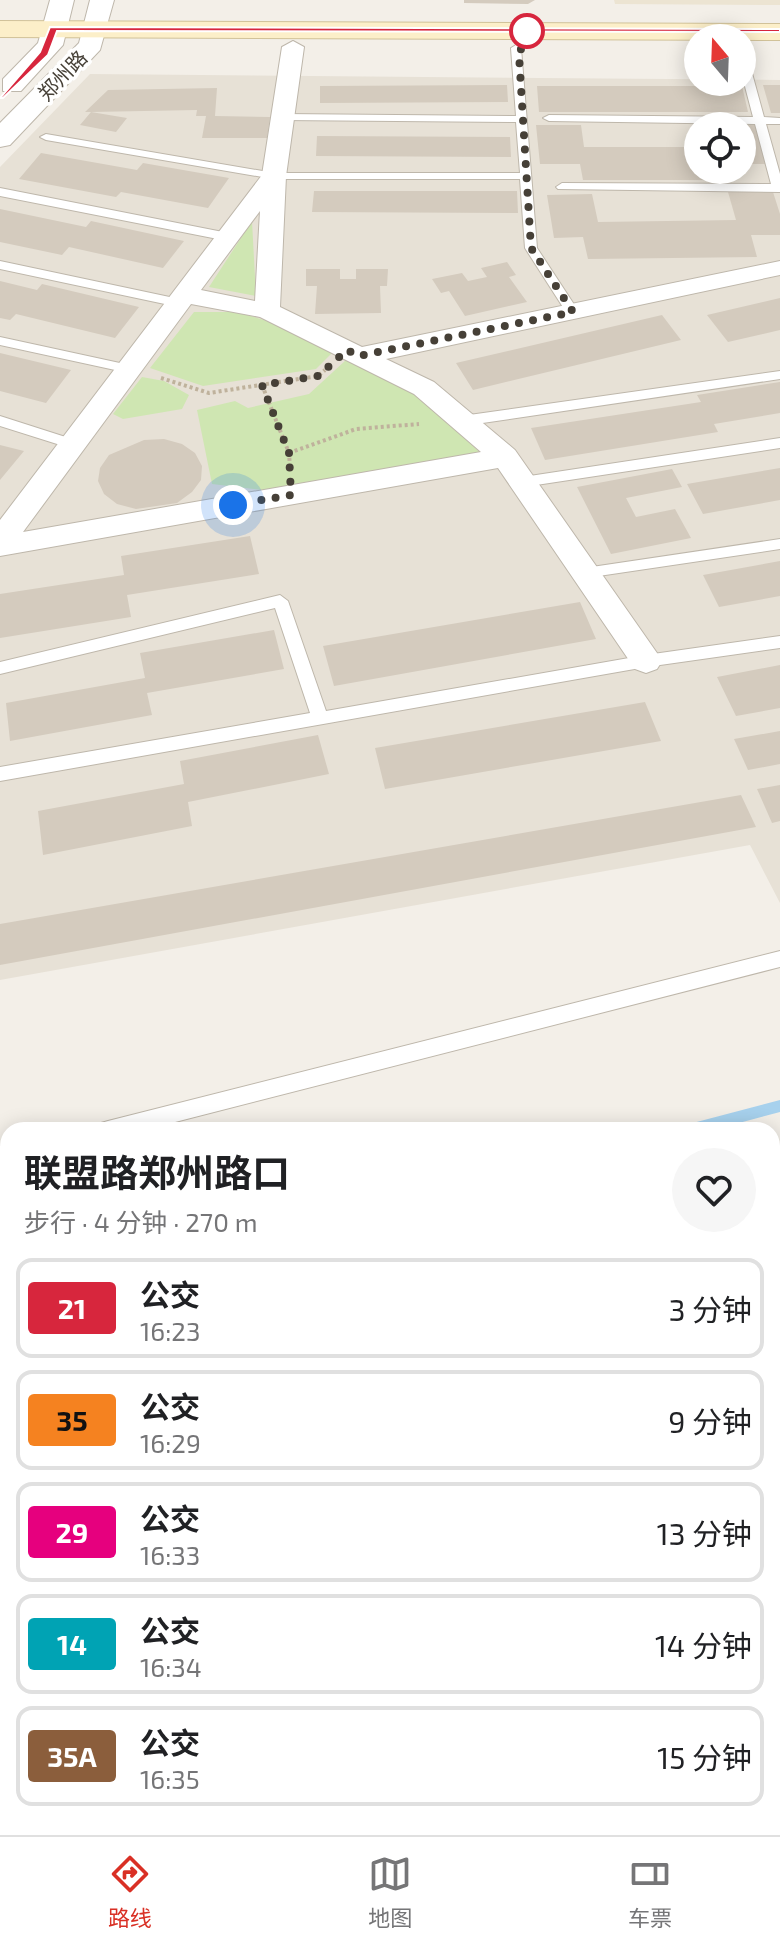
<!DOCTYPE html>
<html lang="zh">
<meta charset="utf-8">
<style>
:root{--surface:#fff;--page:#f6f6f6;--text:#202124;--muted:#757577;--line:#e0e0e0;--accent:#d93025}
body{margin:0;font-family:"Exo 2","Noto Sans SC",sans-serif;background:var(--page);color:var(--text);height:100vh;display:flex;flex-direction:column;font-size:30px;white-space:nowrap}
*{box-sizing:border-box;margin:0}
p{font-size:26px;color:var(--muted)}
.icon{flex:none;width:44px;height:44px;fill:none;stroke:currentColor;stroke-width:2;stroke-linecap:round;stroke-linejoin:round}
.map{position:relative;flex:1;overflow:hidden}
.sheet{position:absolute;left:0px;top:1122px;width:780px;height:714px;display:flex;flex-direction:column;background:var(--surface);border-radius:24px 24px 0 0;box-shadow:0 4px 20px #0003}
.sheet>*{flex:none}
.badge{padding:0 16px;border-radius:6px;font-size:28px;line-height:52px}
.needle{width:52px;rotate:341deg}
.controls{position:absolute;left:684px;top:24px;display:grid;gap:16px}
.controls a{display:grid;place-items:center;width:72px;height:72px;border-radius:50%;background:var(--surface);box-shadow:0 4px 20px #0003;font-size:40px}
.you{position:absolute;width:40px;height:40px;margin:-20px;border:6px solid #fff;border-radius:50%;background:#1a73e8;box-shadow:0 0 0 12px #1a73e833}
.map>.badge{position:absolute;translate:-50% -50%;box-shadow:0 0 0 4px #fff}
.round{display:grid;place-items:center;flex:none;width:84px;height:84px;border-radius:42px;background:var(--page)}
.head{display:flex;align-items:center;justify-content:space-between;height:136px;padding:0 24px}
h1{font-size:38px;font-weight:700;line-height:60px}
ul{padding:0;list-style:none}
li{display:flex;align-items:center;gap:24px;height:100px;margin:0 16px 12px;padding:0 8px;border:4px solid var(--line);border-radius:16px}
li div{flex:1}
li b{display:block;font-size:30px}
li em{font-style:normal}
li .badge{min-width:88px;font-weight:700;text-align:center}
.tabs{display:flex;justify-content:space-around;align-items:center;height:112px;border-top:2px solid var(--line);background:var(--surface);font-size:22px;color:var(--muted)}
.tabs a{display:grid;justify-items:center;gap:4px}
.tabs .active{color:var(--accent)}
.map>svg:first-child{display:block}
.residential{fill:#e7e1d6;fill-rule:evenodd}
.education{fill:#ece4d2}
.green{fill:#cfe6b2}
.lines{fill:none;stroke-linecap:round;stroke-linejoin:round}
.stream{fill:#a7d1ed;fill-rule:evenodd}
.building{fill:#d4cbbe}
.service-casing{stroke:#beb7ab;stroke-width:2}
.minor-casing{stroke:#beb7ab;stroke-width:2}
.tertiary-casing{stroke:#beb7ab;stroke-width:2}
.secondary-casing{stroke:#d1c299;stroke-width:2}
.path{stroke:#bfb29c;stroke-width:4;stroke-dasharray:3 3;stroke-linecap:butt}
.service{fill:#fff;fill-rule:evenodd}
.minor{fill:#fff;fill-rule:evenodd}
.tertiary{fill:#fff;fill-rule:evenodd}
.secondary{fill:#fcefc9;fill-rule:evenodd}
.line{fill:#d7263d;stroke:#fff;stroke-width:2}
.walk{stroke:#464037;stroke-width:8;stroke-dasharray:0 14.4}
.stop-dot{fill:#fff;stroke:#d7263d;stroke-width:4}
.labels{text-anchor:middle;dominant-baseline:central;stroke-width:7;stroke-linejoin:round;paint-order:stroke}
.far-street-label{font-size:20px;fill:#464037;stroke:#fff}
</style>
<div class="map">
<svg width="780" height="1835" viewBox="0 0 780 1835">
<rect width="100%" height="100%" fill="#f3efe8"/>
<!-- residential -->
<path class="residential" d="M90,74L780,80V903L750,845L0,980V167ZM698,126H742V170H698Z
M780,1244V1835H0V1475L8,1473V1828H772V1246Z"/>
<!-- education -->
<path class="education" d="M614,0H780V5L615,4Z"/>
<!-- green -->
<path class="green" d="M252,221L256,296L209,287Z
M194,312H238L264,320L333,352L316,369L203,386L150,368Z
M346,360L415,394L484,456L278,492L212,484L197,410L235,401L248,408L309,394Z
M142,377L164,381L189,395L182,409L123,419L113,414Z"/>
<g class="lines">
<!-- stream -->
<path class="stream" d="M780,1100V1112L713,1130H682L684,1126L689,1124Z
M8,1306V1320L0,1322V1308Z"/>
</g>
<!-- building -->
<path class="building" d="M464,0H535L528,4L464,3Z
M507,85L508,102L320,103V86Z
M763,85H780V113H771Z
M537,86H742L748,112H539Z
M217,88L215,116L270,117L267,138H202L206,116H196L197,110L91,112L127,118L116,132L80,125L91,112H85L108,90Z
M536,125H581L584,147H698V170H729L732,180H583L580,164H540Z
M742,125H755L765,164H742Z
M317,136L510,137L511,157L316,156Z
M41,153L137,170L143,163L229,178L208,208L121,192L116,197L19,179Z
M314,191H517L518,213L312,212Z
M728,192H773L780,214V235H751L757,257L588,259L583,237L554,238L547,195L592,194L598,222L736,220Z
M0,209L86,227L91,221L184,241L163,268L69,247L62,255L0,242Z
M507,262L516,275L509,277L527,302L465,316L449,291L441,293L432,279L462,273L468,281L487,277L481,268Z
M306,269H340V279H356V269H388L387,286H380L381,313L315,314L317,286H306Z
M0,281L37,290L42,284L139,307L115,338L16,314L10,320L0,318Z
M780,298V330L728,342L707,315Z
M662,315L681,340L473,390L456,363Z
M0,353L71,370L46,403L0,391Z
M780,382V413L714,424L718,432L545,460L531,428L701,402L697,395Z
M164,439L182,444L195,453L202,466L201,480L192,492L177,503L136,509L117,504L104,494L98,481L100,468L109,455L144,440Z
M0,445L24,451L0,480Z
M780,468V500L703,514L687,484Z
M672,469L682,487L626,498L636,517L675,509L691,538L611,554L577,487Z
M250,536L259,574L127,595L131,617L0,638V594L124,575L121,556Z
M780,561V596L719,607L703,575Z
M580,602L596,639L334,686L323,646Z
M274,630L284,669L147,693L152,715L10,741L6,703L145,678L140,653Z
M780,665V708L736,716L717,677Z
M645,702L661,741L385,789L375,748Z
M780,731V764L748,770L734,739Z
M318,735L329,774L188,802L192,826L43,855L38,811L184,784L180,761Z
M780,785V821L772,823L757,789Z
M741,795L756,827L0,965V924Z"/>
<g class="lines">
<!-- service casing -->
<g class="service-casing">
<path id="service" d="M516,45L521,48L537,248L579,312L573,316L568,315L525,248L520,179H274L46,140L40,137L46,134L274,173H520L516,122L282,120L276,117L282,114L516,116L511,48Z
M742,52L747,55L764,117L780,118V124H766L780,174V192L558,189L556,187L562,183L771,184L755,124L549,121L543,118L549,115L753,117L742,75Z
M0,188L228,233L234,237L228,241L0,196Z
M0,261L179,299L185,303L179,307L0,269Z
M0,337L129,365L136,369L129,373L0,345Z
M780,371V379L462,426L455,421L462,416Z
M0,416L78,441L80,444L73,449L0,426Z
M780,438V448L523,487L516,482L523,477Z
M780,539V549L585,578L577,573L585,568Z
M280,595L288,601L326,711L646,655L780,636V648L646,667L0,781V767L310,713L275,608L0,674V662Z
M780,951V967L144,1130H98L101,1123L108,1121Z
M8,1144V1164L0,1166V1146Z"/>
</g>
<!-- minor casing -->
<g class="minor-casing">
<path id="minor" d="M293,41L304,47L286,176L280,307L362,347L780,261V275L386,359L434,382L515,450L657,653L662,661L657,669L646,673L635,669L498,468L0,556V520L262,175L282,47ZM260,211L255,301L201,290ZM191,304L260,317L414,394L481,452L23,532Z
M780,1206V1246L772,1248V1208Z
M8,1431V1477L0,1479V1433Z"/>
</g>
<!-- tertiary casing -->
<g class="tertiary-casing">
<path id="tertiary" d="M50,0H74L63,45L21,91H3V79L38,43Z
M90,0H114L100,50L10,145L0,147V123L79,43Z"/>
</g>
<!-- secondary casing -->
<g class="secondary-casing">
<path id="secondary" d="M0,21L780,24V40L0,37Z"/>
</g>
<!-- path -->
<path class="path" d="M161,378L209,393L318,376L325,370
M262,385L289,453L290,467
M289,453L356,429L419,424"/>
<!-- service -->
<use href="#service" class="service"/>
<!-- minor -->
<use href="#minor" class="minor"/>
<!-- tertiary -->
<use href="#tertiary" class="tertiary"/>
<!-- secondary -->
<use href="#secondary" class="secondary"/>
</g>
<!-- line -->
<path class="line" d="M50,27L780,29V32L57,31L48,55L3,98H0L40,52Z"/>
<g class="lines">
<!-- walk -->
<path class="walk" d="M233,505L291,495L289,453L262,385L318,376L347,350L359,356L573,312L531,248L519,55L527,31"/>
</g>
<!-- markers -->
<circle class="stop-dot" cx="527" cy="31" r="16"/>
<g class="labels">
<!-- far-street labels -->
<g class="far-street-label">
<text transform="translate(62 75) rotate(-46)">郑州路</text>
</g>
</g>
</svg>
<div class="controls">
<a><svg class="needle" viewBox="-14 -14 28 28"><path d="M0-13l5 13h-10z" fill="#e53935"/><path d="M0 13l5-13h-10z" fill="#757577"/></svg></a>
<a><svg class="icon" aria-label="locate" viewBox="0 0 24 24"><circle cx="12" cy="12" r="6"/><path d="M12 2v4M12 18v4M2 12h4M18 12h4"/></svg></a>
</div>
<div class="you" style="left:233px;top:505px"></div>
<section class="sheet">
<div class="head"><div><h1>联盟路郑州路口</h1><p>步行 · 4 分钟 · 270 m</p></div><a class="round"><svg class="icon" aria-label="heart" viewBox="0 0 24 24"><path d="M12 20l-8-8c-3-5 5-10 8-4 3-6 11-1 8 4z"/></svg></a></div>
<ul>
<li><span class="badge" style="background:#d7263d;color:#fff">21</span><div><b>公交</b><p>16:23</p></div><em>3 分钟</em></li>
<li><span class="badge" style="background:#f58220;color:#111">35</span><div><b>公交</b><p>16:29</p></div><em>9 分钟</em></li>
<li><span class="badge" style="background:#e6007e;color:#fff">29</span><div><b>公交</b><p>16:33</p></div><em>13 分钟</em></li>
<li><span class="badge" style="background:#00a3b4;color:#fff">14</span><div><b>公交</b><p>16:34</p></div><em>14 分钟</em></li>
<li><span class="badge" style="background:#8b5e3c;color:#fff">35A</span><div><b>公交</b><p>16:35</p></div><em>15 分钟</em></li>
</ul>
</section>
</div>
<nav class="tabs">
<a class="active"><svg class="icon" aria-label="directions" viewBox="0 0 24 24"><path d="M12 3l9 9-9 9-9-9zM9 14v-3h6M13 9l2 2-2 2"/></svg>路线</a>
<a><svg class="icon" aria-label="map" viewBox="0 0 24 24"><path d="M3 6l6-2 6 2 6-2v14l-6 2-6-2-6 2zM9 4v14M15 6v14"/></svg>地图</a>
<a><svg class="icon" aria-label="tickets" viewBox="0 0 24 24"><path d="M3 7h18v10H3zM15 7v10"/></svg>车票</a>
</nav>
